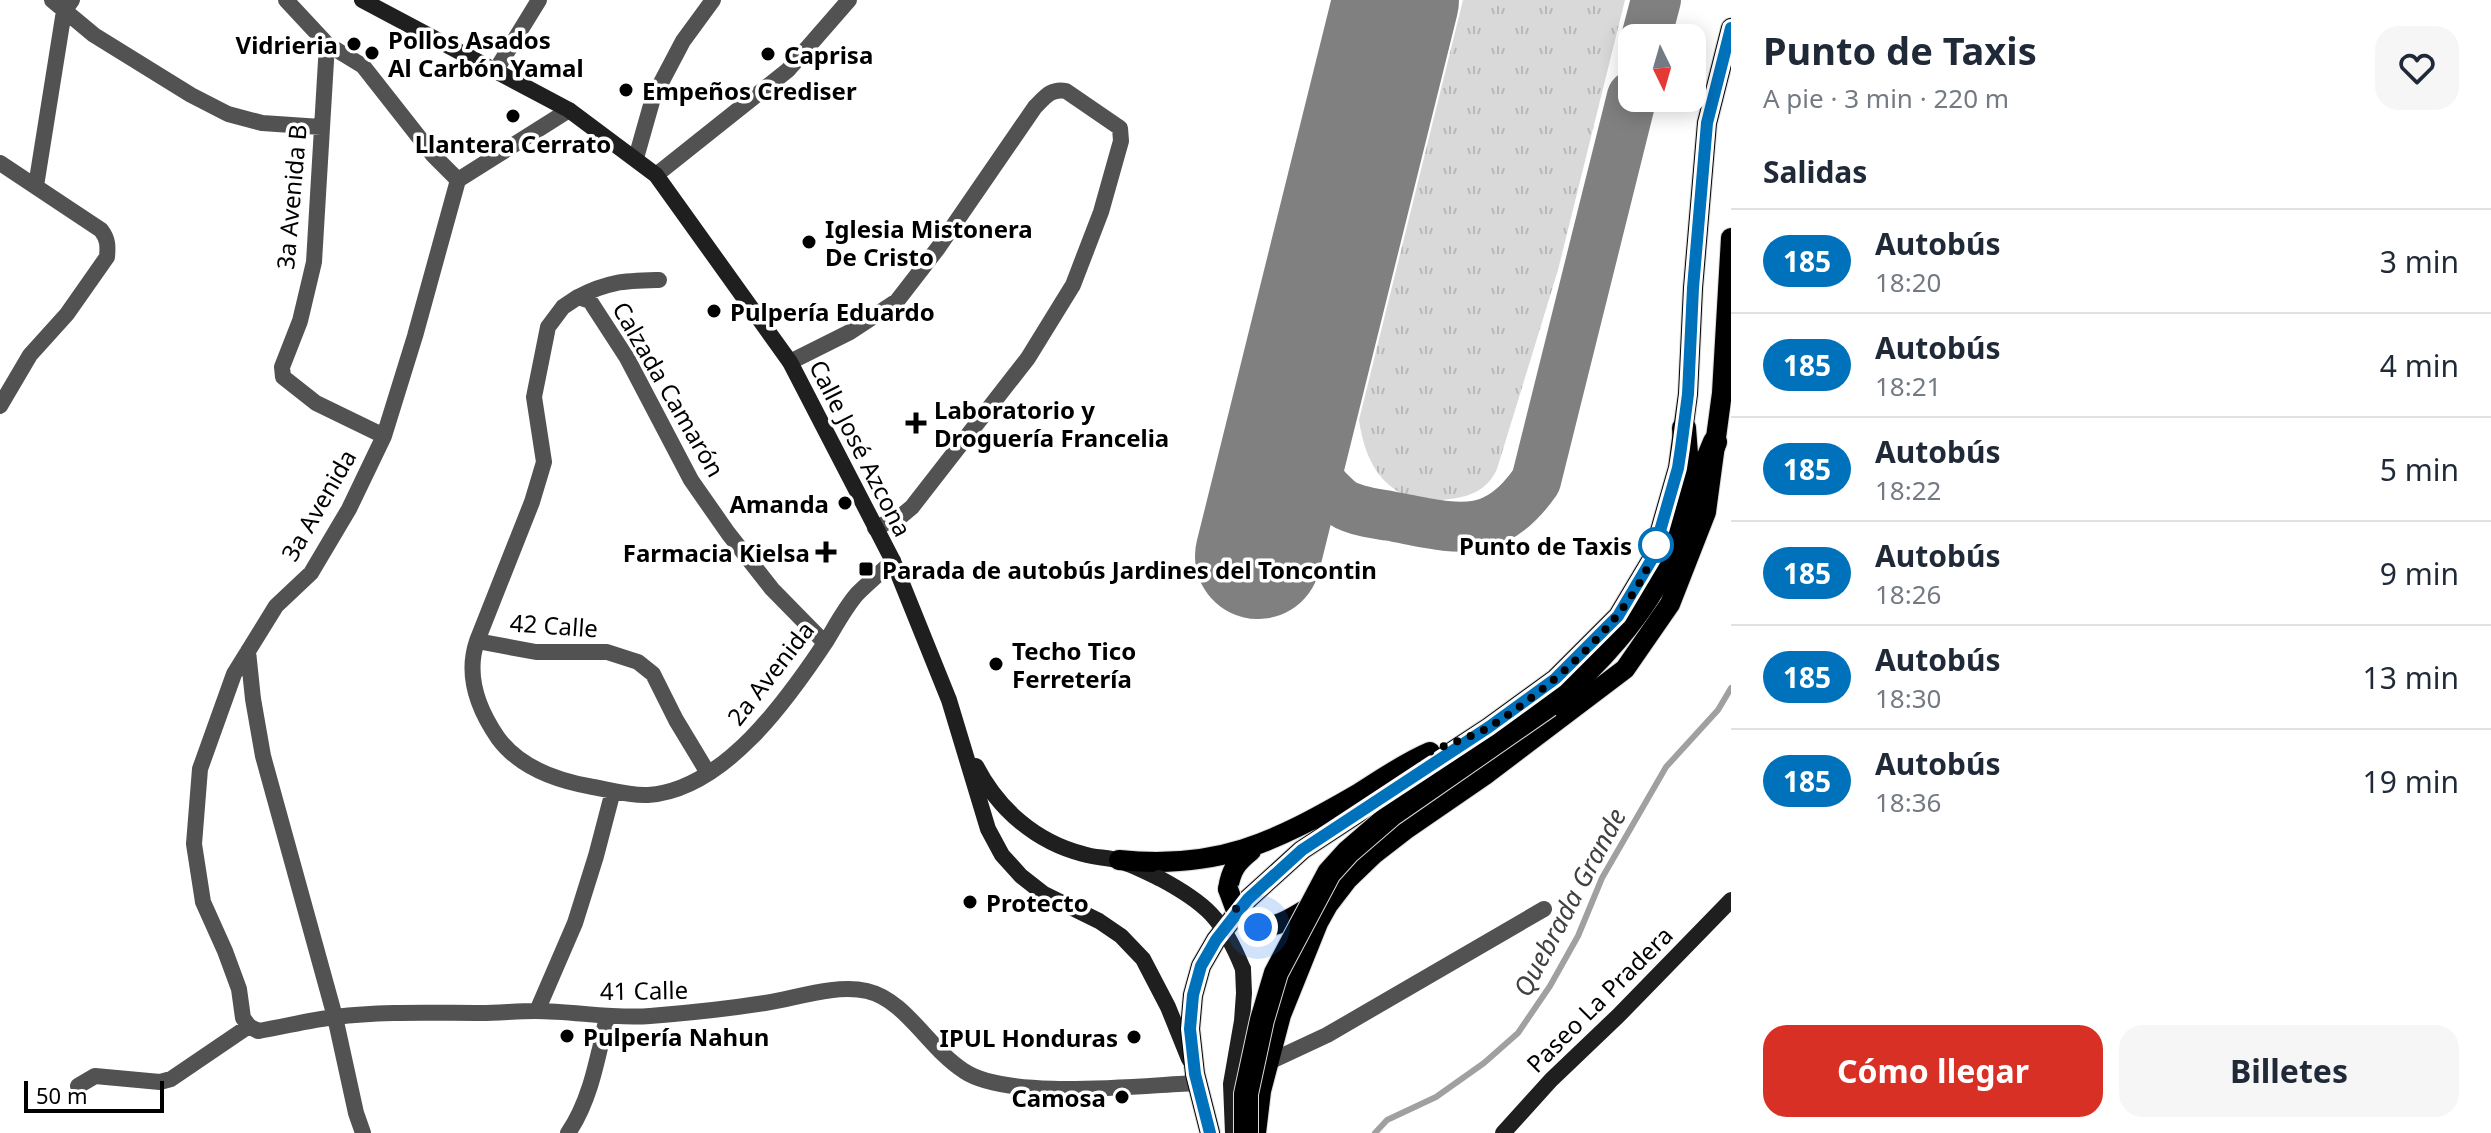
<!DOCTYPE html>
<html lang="es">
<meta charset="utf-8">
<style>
:root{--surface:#fff;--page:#f6f6f7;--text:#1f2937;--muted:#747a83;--line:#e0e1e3;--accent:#d93025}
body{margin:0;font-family:"Noto Sans",sans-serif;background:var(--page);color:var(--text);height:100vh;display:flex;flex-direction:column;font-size:30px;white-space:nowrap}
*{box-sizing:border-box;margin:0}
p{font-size:26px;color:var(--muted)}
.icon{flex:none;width:44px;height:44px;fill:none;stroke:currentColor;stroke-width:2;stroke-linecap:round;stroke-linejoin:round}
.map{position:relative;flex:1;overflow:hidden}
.details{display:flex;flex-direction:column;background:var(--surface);width:760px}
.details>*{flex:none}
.badge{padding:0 16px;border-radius:26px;font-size:28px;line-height:52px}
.needle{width:52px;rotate:175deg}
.tools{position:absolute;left:1618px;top:24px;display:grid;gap:16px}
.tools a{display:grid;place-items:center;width:88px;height:88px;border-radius:16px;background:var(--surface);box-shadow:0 4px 20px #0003;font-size:40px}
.scale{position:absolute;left:24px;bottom:20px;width:140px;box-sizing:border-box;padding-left:8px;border:4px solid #000;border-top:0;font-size:22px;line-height:28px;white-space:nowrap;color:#000;-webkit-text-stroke:6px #fff;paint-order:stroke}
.you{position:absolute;width:40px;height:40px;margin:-20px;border:6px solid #fff;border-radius:50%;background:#1a73e8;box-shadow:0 0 0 12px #1a73e833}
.map>.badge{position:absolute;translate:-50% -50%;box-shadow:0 0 0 4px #fff}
h2{padding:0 32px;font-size:30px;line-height:72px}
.round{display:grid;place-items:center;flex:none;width:84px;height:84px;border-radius:24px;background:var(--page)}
.head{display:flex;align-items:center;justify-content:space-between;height:136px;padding:0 32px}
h1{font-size:38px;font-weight:700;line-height:60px}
.action{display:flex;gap:16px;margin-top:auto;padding:16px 32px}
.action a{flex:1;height:92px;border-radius:24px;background:var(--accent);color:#fff;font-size:32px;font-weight:700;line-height:92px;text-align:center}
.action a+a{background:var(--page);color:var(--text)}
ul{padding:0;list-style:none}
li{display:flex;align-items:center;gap:24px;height:104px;padding:0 32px;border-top:2px solid var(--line)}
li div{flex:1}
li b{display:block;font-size:30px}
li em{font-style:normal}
li .badge{min-width:88px;font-weight:700;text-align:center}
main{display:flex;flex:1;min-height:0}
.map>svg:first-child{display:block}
.grass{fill:url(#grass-tufts)}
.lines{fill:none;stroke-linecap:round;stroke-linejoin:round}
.stream{stroke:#a0a0a0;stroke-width:6}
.taxiway{stroke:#808080;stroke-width:50}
.runway{stroke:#808080;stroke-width:126}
.primary-casing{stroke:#dbdbdb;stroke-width:22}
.highway-casing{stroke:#dbdbdb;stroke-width:26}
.street{stroke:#525252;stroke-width:16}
.secondary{stroke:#1f1f1f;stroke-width:16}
.primary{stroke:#000;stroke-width:20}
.highway{stroke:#000;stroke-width:24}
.primary-bridge-casing{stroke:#dbdbdb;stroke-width:22;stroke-linecap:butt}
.highway-bridge-casing{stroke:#dbdbdb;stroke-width:26;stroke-linecap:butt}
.secondary-bridge{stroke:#1f1f1f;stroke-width:16}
.primary-bridge{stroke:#000;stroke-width:20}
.highway-bridge{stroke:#000;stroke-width:24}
.line-casing{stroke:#fff;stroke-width:18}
.line{stroke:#0072bc;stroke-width:12}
.walk{stroke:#000;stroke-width:8;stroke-dasharray:0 14.4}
.poi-dot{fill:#000;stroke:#fff;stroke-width:3}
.stop-dot{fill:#fff;stroke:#0072bc;stroke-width:4}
.labels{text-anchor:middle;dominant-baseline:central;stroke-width:7;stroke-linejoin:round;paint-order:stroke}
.poi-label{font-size:24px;font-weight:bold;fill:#000;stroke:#fff;text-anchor:start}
.street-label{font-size:24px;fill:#000;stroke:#fff}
.stop-label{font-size:24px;font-weight:bold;fill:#000;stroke:#fff;text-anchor:end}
.water-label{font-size:26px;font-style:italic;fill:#414141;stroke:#fff}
</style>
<main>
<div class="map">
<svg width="1731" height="1133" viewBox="0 0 1731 1133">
<defs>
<pattern id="grass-tufts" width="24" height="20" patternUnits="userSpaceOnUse" patternTransform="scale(2)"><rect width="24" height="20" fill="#d9d9d9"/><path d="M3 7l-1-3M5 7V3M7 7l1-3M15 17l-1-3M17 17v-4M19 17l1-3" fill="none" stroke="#b8b8b8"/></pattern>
</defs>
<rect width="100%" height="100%" fill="#fff"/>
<!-- grass -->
<path class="grass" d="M1463,0H1625L1558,270L1497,469C1487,492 1466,498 1442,500V505C1389,500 1366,470 1359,420Z"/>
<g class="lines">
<!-- stream -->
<path class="stream" d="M1375,1133L1387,1120L1436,1097L1484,1063L1518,1033L1550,986L1578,936L1602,878L1666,767L1718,710L1731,688"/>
<!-- taxiway -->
<path class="taxiway" d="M1646,38L1656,0
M1296,403C1299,446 1304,470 1338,500C1351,511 1373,513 1390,516C1455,528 1493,543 1536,481L1632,96"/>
<!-- runway -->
<path class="runway" d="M1258,556L1396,0"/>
<!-- primary casing -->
<g class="primary-casing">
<path id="primary" d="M1119,860C1217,870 1273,843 1356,795C1380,780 1404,763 1430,752
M1228,889C1231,870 1236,863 1251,851
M1246,922C1274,934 1290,918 1315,904
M1210,1133L1195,1074L1190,1029L1193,995L1201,966L1216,940L1248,899L1302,850L1489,727L1555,679L1618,616L1652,559L1678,468L1688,394L1693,288L1707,123L1731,28
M1256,1133L1261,1091L1281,1015L1318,923L1328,905L1348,879L1374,854L1405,830L1485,775L1625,669L1670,604L1706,512L1722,393L1731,238"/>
</g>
<!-- highway casing -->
<g class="highway-casing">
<path id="highway" d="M1684,428L1688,480L1685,497
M1549,705C1595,667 1645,613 1669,557C1685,519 1699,480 1715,442"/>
</g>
<!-- street -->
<path class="street" d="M52,0L94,35L191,95L228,114L262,123L321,127
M286,0L327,44L363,66L433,155L458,180
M327,44L314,262L300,321L282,367L283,377L316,403L384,436
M496,70L539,0
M636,158L653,98L683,41L713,0
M0,163L101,230C108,239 108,246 107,257L67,314L30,355L0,406
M656,175L788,70L849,0
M36,186L64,11L72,0
M578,297C609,281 624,281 659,280
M790,362L850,332L897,301L938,248L1035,107C1045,97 1051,88 1066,91L1120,128L1121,141L1101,212L1073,285L1028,358L912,507L900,517L875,528
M477,641L536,652H607L638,662L653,674L676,720L708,773
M825,643L772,589L728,533L691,480L627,358L590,301L578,297L563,307L548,327L534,397L544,462L532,502L477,641C465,676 478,709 498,738C520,768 558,781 593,787C611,790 629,796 648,795C724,790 788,699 827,640C836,625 845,608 857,594C868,583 881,572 893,561
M248,651L253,699L263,756L335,1017L356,1113L363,1133
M537,1011L575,923L596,856L613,791
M249,1026L243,1018L239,989L225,951L203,902L194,844L200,769L234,674L276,606L311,573L349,509L384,436L415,336L458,180L569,110
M249,1026L258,1031C283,1027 309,1020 335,1017C383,1011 433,1013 481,1013C499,1013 517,1011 535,1011C574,1011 612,1019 650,1016C689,1013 727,1009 765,1003C797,998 835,984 867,991C906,1000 929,1049 964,1071C1009,1101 1142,1085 1198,1083
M1267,1063L1327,1035L1544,909
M78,1086L95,1076L160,1082L171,1079L249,1026
M568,1133C591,1100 598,1055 607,1017"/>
<!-- secondary -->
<path class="secondary" d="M362,0L569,110L656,175L790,362L893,561L949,700L988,829L1002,855L1021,876L1044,894L1099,921L1121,936L1143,959L1168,1007L1189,1059
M976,766C998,809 1036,842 1083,854C1095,858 1108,857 1120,861C1133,865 1147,872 1159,878
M1233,1133L1231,1084L1242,1021L1244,993L1243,969
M1503,1133L1551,1080L1618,1016L1731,900"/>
<!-- primary -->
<use href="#primary" class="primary"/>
<!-- highway -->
<use href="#highway" class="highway"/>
<!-- primary-bridge casing -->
<g class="primary-bridge-casing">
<path id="primary-bridge" d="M1228,889L1235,908L1246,922"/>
</g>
<!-- highway-bridge casing -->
<g class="highway-bridge-casing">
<path id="highway-bridge" d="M1246,1133V1094L1262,1020L1276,973L1329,873L1348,852L1392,814L1549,705"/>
</g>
<!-- secondary-bridge -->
<path class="secondary-bridge" d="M1159,878C1206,903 1223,919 1243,969"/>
<!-- primary-bridge -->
<use href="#primary-bridge" class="primary-bridge"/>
<!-- highway-bridge -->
<use href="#highway-bridge" class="highway-bridge"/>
</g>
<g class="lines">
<!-- line casing -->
<g class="line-casing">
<path id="line" d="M1210,1133L1195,1074L1190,1029L1193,995L1201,966L1216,940L1248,899L1302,850L1489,727L1555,679L1618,616L1652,559L1678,468L1681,448L1688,394L1693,288L1707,123L1731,28"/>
</g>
<!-- line -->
<use href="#line" class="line"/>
<!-- walk -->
<path class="walk" d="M1258,927C1235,917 1217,886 1236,864C1256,841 1289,833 1315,819C1351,798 1387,774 1425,754C1446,744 1471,738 1491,726C1551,688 1637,614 1656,545"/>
</g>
<!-- markers -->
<g class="poi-dot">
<circle cx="354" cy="44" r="8"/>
<circle cx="372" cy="53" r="8"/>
<circle cx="768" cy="54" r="8"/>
<circle cx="626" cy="90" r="8"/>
<circle cx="513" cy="116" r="8"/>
<circle cx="809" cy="242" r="8"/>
<circle cx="714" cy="311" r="8"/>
<path d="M912 411h8v8h8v8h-8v8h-8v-8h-8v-8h8z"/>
<circle cx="845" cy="503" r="8"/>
<path d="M822 540h8v8h8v8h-8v8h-8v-8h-8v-8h8z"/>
<rect x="858" y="561" width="16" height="16" rx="4"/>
<circle cx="996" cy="664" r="8"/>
<circle cx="970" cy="902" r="8"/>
<circle cx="567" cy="1036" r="8"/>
<circle cx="1134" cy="1037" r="8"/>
<circle cx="1122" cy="1097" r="8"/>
</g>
<circle class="stop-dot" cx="1656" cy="545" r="16"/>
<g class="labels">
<!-- poi labels -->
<g class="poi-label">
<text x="388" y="39">Pollos Asados<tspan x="388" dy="28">Al Carbón Yamal</tspan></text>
<text x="338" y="44" text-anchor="end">Vidrieria</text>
<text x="784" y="54">Caprisa</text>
<text x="642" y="90">Empeños Crediser</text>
<text x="513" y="143" text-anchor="middle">Llantera Cerrato</text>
<text x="825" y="228">Iglesia Mistonera<tspan x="825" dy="28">De Cristo</tspan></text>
<text x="730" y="311">Pulpería Eduardo</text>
<text x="934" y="409">Laboratorio y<tspan x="934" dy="28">Droguería Francelia</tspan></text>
<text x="829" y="503" text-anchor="end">Amanda</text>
<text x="810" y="552" text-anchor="end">Farmacia Kielsa</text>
<text x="882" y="569">Parada de autobús Jardines del Toncontin</text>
<text x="1012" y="650">Techo Tico<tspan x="1012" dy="28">Ferretería</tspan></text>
<text x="986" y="902">Protecto</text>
<text x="583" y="1036">Pulpería Nahun</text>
<text x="1118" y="1037" text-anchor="end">IPUL Honduras</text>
<text x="1106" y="1097" text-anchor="end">Camosa</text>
</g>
<!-- street labels -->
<g class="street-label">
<text transform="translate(291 197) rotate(-85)">3a Avenida B</text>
<text transform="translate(669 389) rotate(60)">Calzada Camarón</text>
<text transform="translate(861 448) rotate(63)">Calle José Azcona</text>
<text transform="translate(318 505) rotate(-60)">3a Avenida</text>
<text transform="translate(554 625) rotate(4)">42 Calle</text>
<text transform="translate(770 673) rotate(-52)">2a Avenida</text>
<text transform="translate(644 990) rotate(-1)">41 Calle</text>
<text transform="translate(1599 999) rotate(-45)">Paseo La Pradera</text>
</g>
<!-- stop labels -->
<g class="stop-label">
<text x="1632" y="545">Punto de Taxis</text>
</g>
<!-- water labels -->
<g class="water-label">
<text transform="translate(1569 902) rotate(-62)">Quebrada Grande</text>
</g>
</g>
</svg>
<div class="tools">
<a><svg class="needle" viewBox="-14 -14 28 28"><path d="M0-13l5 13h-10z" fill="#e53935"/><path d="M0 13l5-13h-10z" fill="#747a83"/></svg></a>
</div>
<div class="scale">50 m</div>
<div class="you" style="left:1258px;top:927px"></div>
</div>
<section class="details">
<div class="head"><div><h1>Punto de Taxis</h1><p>A pie · 3 min · 220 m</p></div><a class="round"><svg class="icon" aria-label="heart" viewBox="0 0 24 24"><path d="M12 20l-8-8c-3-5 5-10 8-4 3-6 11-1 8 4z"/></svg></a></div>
<h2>Salidas</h2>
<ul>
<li><span class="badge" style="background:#0072bc;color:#fff">185</span><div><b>Autobús</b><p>18:20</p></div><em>3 min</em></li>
<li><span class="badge" style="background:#0072bc;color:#fff">185</span><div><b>Autobús</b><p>18:21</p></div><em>4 min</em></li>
<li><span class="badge" style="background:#0072bc;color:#fff">185</span><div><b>Autobús</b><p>18:22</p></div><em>5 min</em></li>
<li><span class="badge" style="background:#0072bc;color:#fff">185</span><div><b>Autobús</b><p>18:26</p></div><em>9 min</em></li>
<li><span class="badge" style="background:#0072bc;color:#fff">185</span><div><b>Autobús</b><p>18:30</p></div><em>13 min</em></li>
<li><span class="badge" style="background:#0072bc;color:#fff">185</span><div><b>Autobús</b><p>18:36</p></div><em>19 min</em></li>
</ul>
<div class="action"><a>Cómo llegar</a><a>Billetes</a></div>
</section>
</main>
